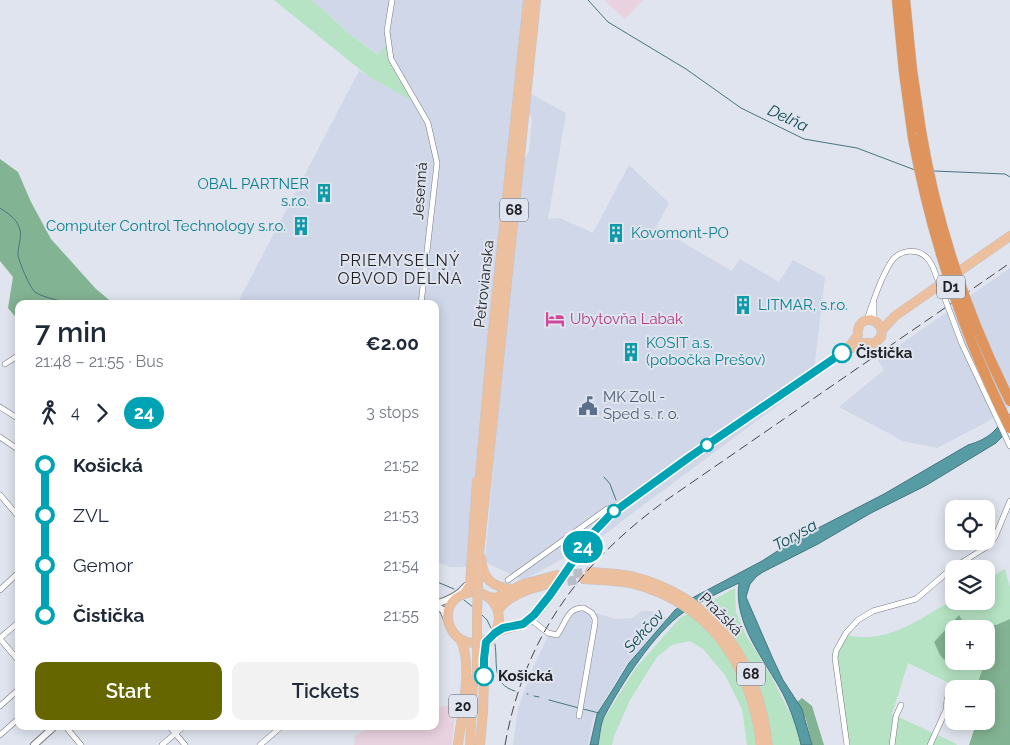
<!DOCTYPE html>
<meta charset="utf-8">
<style>
:root{--surface:#fff;--page:#f2f2f3;--text:#1f2937;--muted:#747a83;--accent:#656600}
body{margin:0;font-family:Raleway,sans-serif;background:var(--page);color:var(--text);height:100vh;display:flex;flex-direction:column;font-size:19px;white-space:nowrap}
*{box-sizing:border-box;margin:0}
p{font-size:16px;color:var(--muted)}
.icon{flex:none;width:28px;height:28px;fill:none;stroke:currentColor;stroke-width:2;stroke-linecap:round;stroke-linejoin:round}
.map{position:relative;flex:1;overflow:hidden}
.details{position:absolute;left:15px;top:300px;width:424px;height:430px;display:flex;flex-direction:column;background:var(--surface);border-radius:10px;box-shadow:0 2px 12px #0003}
.details>*{flex:none}
.badge{padding:0 10px;border-radius:16px;font-size:18px;line-height:32px}
.fabs{position:absolute;left:945px;top:500px;display:grid;gap:10px}
.fabs a{display:grid;place-items:center;width:50px;height:50px;border-radius:10px;background:var(--surface);box-shadow:0 2px 12px #0003;font-size:25px}
.map>.badge{position:absolute;translate:-50% -50%;box-shadow:0 0 0 2px #fff}
.legs{display:flex;align-items:center;gap:8px;height:55px;padding:0 20px;font-size:16px}
.legs p{margin-inline-start:auto}
.overview{display:flex;align-items:center;justify-content:space-between;height:85px;padding:0 20px}
h1{font-size:28px;font-weight:600;line-height:38px}
.primary-button{display:flex;gap:10px;margin-top:auto;padding:10px 20px}
.primary-button a{flex:1;height:58px;border-radius:10px;background:var(--accent);color:#fff;font-size:20px;font-weight:600;line-height:58px;text-align:center}
.primary-button a+a{background:var(--page);color:var(--text)}
ul{padding:0 20px;list-style:none}
li{display:flex;align-items:center;gap:18px;height:50px;font-size:19px}
li i{display:grid;place-items:center;width:8px;height:100%;margin:0 6px;background:currentColor}
li i::after{content:'';width:12px;height:12px;margin:-6px;border:4px solid;border-radius:50%;background:var(--surface)}
li p{margin-inline-start:auto}
li:first-child i{background:linear-gradient(#0000 50%,currentColor 0)}
li:last-child i{background:linear-gradient(currentColor 50%,#0000 0)}
.map>svg:first-child{display:block}
.commercial{fill:#e9d2df}
.built{fill:#cfd7e8}
.green{fill:#b6e3c4}
.forest{fill:#82b392}
.water{fill:#579ba5;stroke:#46767e}
.lines{fill:none;stroke-linecap:round;stroke-linejoin:round}
.stream{stroke:#46767e;stroke-width:1}
.primary-tunnel{stroke:#b8bdc6;stroke-width:9;stroke-dasharray:9 4.5;stroke-linecap:butt}
.minor-casing{stroke:#767b84;stroke-width:6}
.tertiary-casing{stroke:#767b84;stroke-width:8}
.primary-casing{stroke:#c4c5c6;stroke-width:10}
.motorway-casing{stroke:#c4c5c6;stroke-width:11}
.minor{stroke:#fff;stroke-width:5}
.tertiary{stroke:#fff;stroke-width:6}
.primary{stroke:#ecbf9e;stroke-width:9}
.motorway{stroke:#df945e;stroke-width:10}
.rail{stroke:#44464c;stroke-width:1;stroke-dasharray:10 5;stroke-linecap:butt}
.minor-bridge-casing{stroke:#767b84;stroke-width:6;stroke-linecap:butt}
.primary-bridge-casing{stroke:#c4c5c6;stroke-width:10;stroke-linecap:butt}
.motorway-bridge-casing{stroke:#c4c5c6;stroke-width:11;stroke-linecap:butt}
.minor-bridge{stroke:#fff;stroke-width:5}
.primary-bridge{stroke:#ecbf9e;stroke-width:9}
.motorway-bridge{stroke:#df945e;stroke-width:10}
.line-1-casing{stroke:#fff;stroke-width:11}
.line-1{stroke:#00a3b4;stroke-width:8}
.stop-1-dot{fill:#fff;stroke:#00a3b4;stroke-width:2.5}
.labels{text-anchor:middle;dominant-baseline:central;stroke-width:4;stroke-linejoin:round;paint-order:stroke}
.shield{fill:#dfe4ee;stroke:#585b61;stroke-width:1}
.shield-label{font-size:14px;font-weight:bold;fill:#1e2024}
.culture-label{font-size:15px;fill:#0d838f;stroke:#dfe4ee;text-anchor:start}
.street-label{font-size:15px;fill:#1e2024;stroke:#dfe4ee}
.hotel-label{font-size:15px;fill:#b23c85;stroke:#dfe4ee;text-anchor:start}
.stop-label{font-size:15px;font-weight:bold;fill:#1e2024;stroke:#dfe4ee;text-anchor:start}
.service-label{font-size:15px;fill:#4e5e75;stroke:#dfe4ee;text-anchor:start}
.water-label{font-size:16px;font-style:italic;fill:#0e4c54;stroke:#dfe4ee}
.neighbourhood-label{font-size:16px;letter-spacing:1px;fill:#1e2024;stroke:#dfe4ee}
</style>
<div class="map">
<svg width="1010" height="745" viewBox="0 0 1010 745">
<rect width="100%" height="100%" fill="#dfe4ee"/>
<!-- commercial -->
<path class="commercial" d="M604,0H643L625,19Z
M456,704L452,745H354L355,736L373,726H435V708Z"/>
<!-- built -->
<path class="built" d="M310,0H525L488,342L467,567H450L435,561V304H237L359,71L411,100L391,62L387,44L379,55L347,32L319,6Z
M531,94L566,113L548,219L560,218L593,233L629,165L669,203L656,227L732,271L740,259L779,282L793,260L825,277L813,379L634,512L595,542L523,580L485,562L499,401L524,159L529,152L532,120L531,116H528Z
M1010,268V407L985,423L937,448L903,441L839,407L884,370L878,360Z
M572,609L593,612L615,619L632,618L642,611H651L667,618L627,663L593,719L588,745H513L518,709L532,670L549,634L556,636Z"/>
<!-- green -->
<path class="green" d="M274,0H310L319,6L347,32L378,55L388,43L391,62L412,101L368,76Z
M1005,569L1010,587V619L996,625H966L960,615L934,642L948,664L954,655V661H973L982,670L976,689H961L908,663L892,714L957,744L956,745H848L837,652L845,634C883,647 922,618 954,599V601H986V580Z
M735,588L736,612L747,637L770,674L797,727L801,745H747L742,709L725,675L703,649L690,641L672,645L657,657L630,700L614,736L612,745H598L602,722L635,669L680,618Z"/>
<!-- forest -->
<path class="forest" d="M0,159L18,172L31,202L51,239L96,289L114,304H19V321L8,308L13,277L0,261Z
M959,615L966,625H996L1010,619V745H969L977,721H986V689H976L982,670L973,661H986V629H954V655L948,664L940,655L934,642Z
M802,698L812,706L824,745H812L806,719L797,702Z"/>
<!-- water -->
<path class="water" d="M1010,414V429L996,443L925,486L871,513L818,544L763,572L757,576L750,584L746,597L773,659L783,680L802,709L812,745H801C797,728 791,710 783,694C765,660 733,624 739,583C720,592 701,601 684,612C654,633 622,683 605,715C600,724 600,736 598,745H590L597,714L610,694L629,663L675,610L694,597L762,561L793,541L884,494L968,445C978,442 988,438 996,429C1001,424 1004,418 1010,414Z"/>
<g class="lines">
<!-- stream -->
<path class="stream" d="M588,0L608,22L686,69L741,108L804,139L857,148L915,170
M934,171L1005,174L1010,177
M0,208C7,213 16,218 19,227C23,235 18,245 18,254C18,260 30,288 35,292C46,299 60,300 72,304
M604,477L610,484L616,500
M435,581L454,589
M464,600L473,607
M480,613L487,620L491,628
M495,644C498,664 491,684 515,691
M527,694H528
M534,696L539,697
M549,700L579,708
M583,709L599,713"/>
<!-- primary-tunnel -->
<path class="primary-tunnel" d="M560,575L590,572
M554,583L584,579"/>
<!-- minor casing -->
<g class="minor-casing">
<path id="minor" d="M392,0L387,31L391,59L428,123L437,163L421,304
M867,320C872,304 882,276 891,262C899,250 917,247 927,258C932,263 934,269 936,275
M874,320V303
M962,344L1010,446
M5,364L19,355
M0,407L19,419
M0,437L19,450
M0,495L19,517
M568,537L581,551
M508,580L607,509L616,508
M0,590L19,572
M530,619L548,633L557,635C566,623 567,607 584,608L592,613L595,619V623L579,716
M0,638L19,622
M0,639L19,661
M0,706L19,689
M65,726L81,745
M169,726L185,745
M0,735L19,718
M162,745L184,726
M260,745L282,726
M847,745L835,658L836,651L846,633L858,620L873,611L916,599L950,570L988,546L995,537L1010,501
M892,745L896,716L901,705
M930,745L946,710L947,699"/>
</g>
<!-- tertiary casing -->
<g class="tertiary-casing">
<path id="tertiary" d="M435,604C446,601 459,595 466,586
M435,605L443,610L447,619
M34,745L55,726"/>
</g>
<!-- primary casing -->
<g class="primary-casing">
<path id="primary" d="M849,347L858,335C856,318 876,314 882,330
M479,487L492,340L528,0
M479,554L536,0
M481,558C483,580 492,587 513,589
M590,572C603,573 618,573 631,576C716,597 758,662 768,745
M584,579C599,580 614,580 630,583C711,603 751,665 761,745
M464,594L470,585L477,481
M488,597L496,598L523,584L557,575
M498,611C507,594 534,588 552,583
M495,633C507,627 521,627 531,619C542,610 549,596 557,585C576,558 592,529 617,508L846,350L864,343H875L881,337L882,330L895,316L1010,236
M458,745C461,717 474,663 460,639
M470,745L473,680
M480,745L483,711L485,648C487,641 492,638 495,632C503,620 498,602 485,595C480,592 473,592 467,593C429,603 453,661 491,637"/>
</g>
<!-- motorway casing -->
<g class="motorway-casing">
<path id="motorway" d="M897,0L904,72L913,138
M905,0L912,70L921,131"/>
</g>
<!-- minor -->
<use href="#minor" class="minor"/>
<!-- tertiary -->
<use href="#tertiary" class="tertiary"/>
<!-- primary -->
<use href="#primary" class="primary"/>
<!-- motorway -->
<use href="#motorway" class="motorway"/>
<!-- rail -->
<path class="rail" d="M505,745C524,638 579,564 665,501L1010,263"/>
<!-- minor-bridge casing -->
<g class="minor-bridge-casing">
<path id="minor-bridge" d="M936,275L962,344"/>
</g>
<!-- primary-bridge casing -->
<g class="primary-bridge-casing">
<path id="primary-bridge" d="M477,680V614L479,554"/>
</g>
<!-- motorway-bridge casing -->
<g class="motorway-bridge-casing">
<path id="motorway-bridge" d="M921,131C937,226 967,316 1010,401
M913,138C932,240 964,336 1010,428"/>
</g>
<!-- minor-bridge -->
<use href="#minor-bridge" class="minor-bridge"/>
<!-- primary-bridge -->
<use href="#primary-bridge" class="primary-bridge"/>
<!-- motorway-bridge -->
<use href="#motorway-bridge" class="motorway-bridge"/>
</g>
<g class="lines">
<!-- line-1 casing -->
<g class="line-1-casing">
<path id="line-1" d="M484,676V659L486,642L495,633L503,628L523,624L534,615L550,595L592,534L611,514L691,456L842,353"/>
</g>
<!-- line-1 -->
<use href="#line-1" class="line-1"/>
</g>
<!-- icons -->
<defs>
<g id="building-bare" transform="scale(1.5)"><path d="M-4-6H4V6H1V3H-1V6H-4ZM-2.5-4.3h1.7v1.8h-1.7ZM.8-4.3h1.7v1.8H.8ZM-2.5-1h1.7V.8h-1.7ZM.8-1h1.7V.8H.8Z" fill="#0f9aa8" stroke="#dfe4ee" stroke-width="2.5" paint-order="stroke"/></g>
<g id="hotel-bare" transform="scale(1.5)"><path d="M-6-4.5h1.5V1H6V5H4.5V3h-9V5H-6ZM-4 0a1.8 1.8 0 1 1 3.6 0ZM.5 0V-2.5h3Q6-2.5 6 0Z" fill="#d1479c" stroke="#dfe4ee" stroke-width="2.5" paint-order="stroke"/></g>
<g id="civic-bare" transform="scale(1.5)"><path d="M-.6-6.5H3V-4.5H.6V-3L4-1V1h2V6H-6V1h2V-1L-.6-3ZM-1.2 2.5V6h2.4V2.5Z" fill="#5c6f8a" stroke="#dfe4ee" stroke-width="2.5" paint-order="stroke"/></g>
</defs>
<g fill-rule="evenodd">
<use href="#building-bare" x="324" y="193"/>
<use href="#building-bare" x="301" y="226"/>
<use href="#building-bare" x="616" y="233"/>
<use href="#building-bare" x="743" y="305"/>
<use href="#hotel-bare" x="555" y="319"/>
<use href="#building-bare" x="631" y="352"/>
<use href="#civic-bare" x="588" y="406"/>
</g>
<!-- markers -->
<g class="stop-1-dot">
<circle cx="842" cy="353" r="9"/>
<circle cx="707" cy="445" r="6"/>
<circle cx="614" cy="511" r="6"/>
<circle cx="484" cy="676" r="9"/>
</g>
<g class="labels">
<!-- shield labels -->
<g class="shield">
<rect x="500" y="198.5" width="28" height="23" rx="4"/>
<rect x="937" y="275.5" width="28" height="23" rx="4"/>
<rect x="737" y="662.5" width="28" height="23" rx="4"/>
<rect x="449" y="694.5" width="28" height="23" rx="4"/>
</g>
<g class="shield-label">
<text x="514" y="210">68</text>
<text x="951" y="287">D1</text>
<text x="751" y="674">68</text>
<text x="463" y="706">20</text>
</g>
<!-- culture labels -->
<g class="culture-label">
<text x="309" y="184" text-anchor="end">OBAL PARTNER<tspan x="309" dy="17">s.r.o.</tspan></text>
<text x="286" y="226" text-anchor="end">Computer Control Technology s.r.o.</text>
<text x="631" y="233">Kovomont-PO</text>
<text x="758" y="305">LITMAR, s.r.o.</text>
<text x="646" y="343">KOSIT a.s.<tspan x="646" dy="17">(pobočka Prešov)</tspan></text>
</g>
<!-- street labels -->
<g class="street-label">
<text transform="translate(420 191) rotate(-86)">Jesenná</text>
<text transform="translate(484 284) rotate(-84)">Petrovianska</text>
<text transform="translate(721 614) rotate(45)">Pražská</text>
</g>
<!-- hotel labels -->
<g class="hotel-label">
<text x="570" y="319">Ubytovňa Labak</text>
</g>
<!-- stop labels -->
<g class="stop-label">
<text x="856" y="353">Čistička</text>
<text x="498" y="676">Košická</text>
</g>
<!-- service labels -->
<g class="service-label">
<text x="603" y="397">MK Zoll -<tspan x="603" dy="17">Sped s. r. o.</tspan></text>
</g>
<!-- water labels -->
<g class="water-label">
<text transform="translate(788 118) rotate(25)">Delňa</text>
<text transform="translate(795 535) rotate(-29)">Torysa</text>
<text transform="translate(644 631) rotate(-48)">Sekčov</text>
</g>
<!-- neighbourhood labels -->
<g class="neighbourhood-label">
<text x="400" y="260">PRIEMYSELNÝ<tspan x="400" dy="18">OBVOD DELŇA</tspan></text>
</g>
</g>
</svg>
<div class="fabs">
<a><svg class="icon" aria-label="locate" viewBox="0 0 24 24"><circle cx="12" cy="12" r="6"/><path d="M12 2v4M12 18v4M2 12h4M18 12h4"/></svg></a>
<a><svg class="icon" aria-label="layers" viewBox="0 0 24 24"><path d="M12 4l9 5-9 5-9-5zM3 14l9 5 9-5"/></svg></a>
<a>+</a>
<a>−</a>
</div>
<b class="badge" style="left:583px;top:547px;background:#00a3b4;color:#fff">24</b>
<section class="details">
<div class="overview"><div><h1>7 min</h1><p>21:48 – 21:55 · Bus</p></div><b>€2.00</b></div>
<div class="legs"><svg class="icon" aria-label="walk" viewBox="0 0 24 24"><circle cx="13" cy="4" r="2"/><path d="M13 8l-2 6 4 7M11 14l-3 7M7 12l3-4h3l4 4"/></svg>4<svg class="icon" aria-label="forward" viewBox="0 0 24 24"><path d="M9 5l7 7-7 7"/></svg><b class="badge" style="background:#00a3b4;color:#fff">24</b><p>3 stops</p></div>
<ul>
<li><i style="color:#00a3b4"></i><b>Košická</b><p>21:52</p></li>
<li><i style="color:#00a3b4"></i><span>ZVL</span><p>21:53</p></li>
<li><i style="color:#00a3b4"></i><span>Gemor</span><p>21:54</p></li>
<li><i style="color:#00a3b4"></i><b>Čistička</b><p>21:55</p></li>
</ul>
<div class="primary-button"><a>Start</a><a>Tickets</a></div>
</section>
</div>
